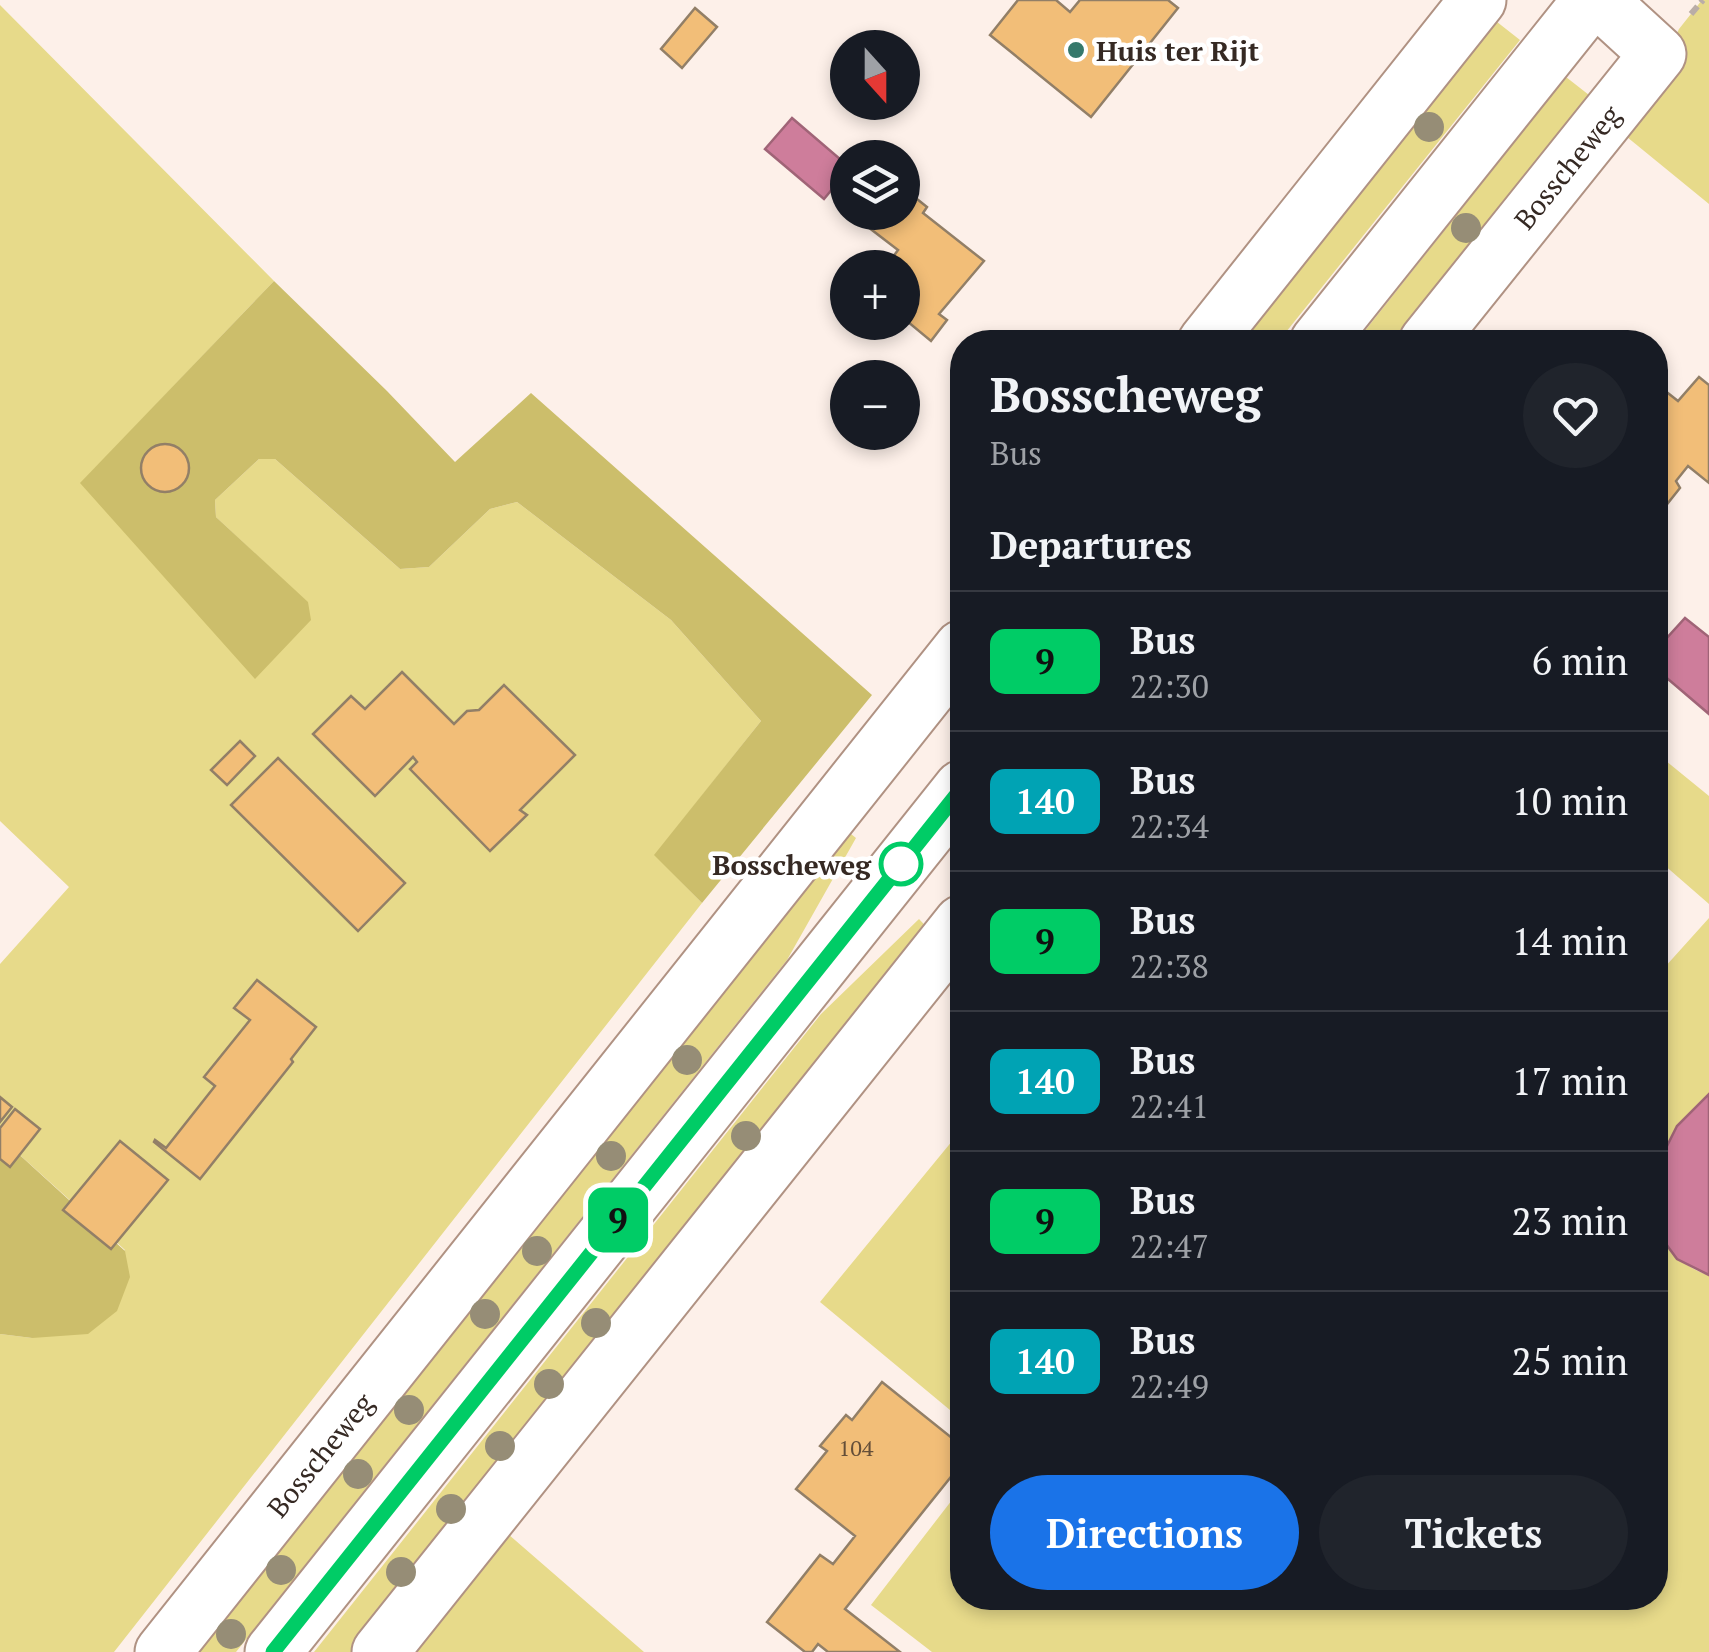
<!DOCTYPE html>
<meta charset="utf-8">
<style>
:root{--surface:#171b24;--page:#20242c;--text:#f1f3f6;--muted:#9ea1a6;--line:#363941;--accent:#1a73e8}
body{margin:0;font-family:"PT Serif",serif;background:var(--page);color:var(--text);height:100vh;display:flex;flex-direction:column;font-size:38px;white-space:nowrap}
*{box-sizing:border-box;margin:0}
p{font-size:32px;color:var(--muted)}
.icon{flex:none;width:55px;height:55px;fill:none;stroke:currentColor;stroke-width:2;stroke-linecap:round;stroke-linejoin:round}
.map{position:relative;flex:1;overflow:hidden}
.drawer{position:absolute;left:950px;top:330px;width:718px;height:1280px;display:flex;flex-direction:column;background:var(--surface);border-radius:40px;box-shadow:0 5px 15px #0003}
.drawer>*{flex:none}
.badge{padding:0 20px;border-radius:15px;font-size:35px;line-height:65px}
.needle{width:65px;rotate:159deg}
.buttons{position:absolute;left:830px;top:30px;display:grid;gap:20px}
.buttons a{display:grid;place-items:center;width:90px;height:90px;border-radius:50%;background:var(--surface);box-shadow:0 5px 15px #0003;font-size:50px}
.map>.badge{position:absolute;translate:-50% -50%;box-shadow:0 0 0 5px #fff}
h2{padding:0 40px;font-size:38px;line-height:90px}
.round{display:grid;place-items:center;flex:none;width:105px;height:105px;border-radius:52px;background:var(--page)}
.headline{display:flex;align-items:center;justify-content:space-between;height:170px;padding:0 40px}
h1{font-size:48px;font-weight:700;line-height:75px}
.action{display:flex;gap:20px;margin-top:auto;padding:20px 40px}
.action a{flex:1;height:115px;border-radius:60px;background:var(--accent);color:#fff;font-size:40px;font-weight:700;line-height:115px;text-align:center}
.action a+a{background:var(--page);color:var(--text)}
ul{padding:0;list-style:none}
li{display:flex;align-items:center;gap:30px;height:140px;padding:0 40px;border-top:2px solid var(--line)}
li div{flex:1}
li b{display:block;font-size:38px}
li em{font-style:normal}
li .badge{min-width:110px;font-weight:700;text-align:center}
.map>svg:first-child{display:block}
.green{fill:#e7da8a}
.forest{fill:#ccbe6b}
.water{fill:#ce7d9b;stroke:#a06477;stroke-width:2.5}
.building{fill:#f2be78;stroke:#927f67;stroke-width:2.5}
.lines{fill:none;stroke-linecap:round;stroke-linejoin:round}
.street-casing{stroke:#b09283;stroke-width:59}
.secondary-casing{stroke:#b09283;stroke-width:59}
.path{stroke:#baada7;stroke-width:6;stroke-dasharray:10 5;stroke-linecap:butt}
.street{stroke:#fff;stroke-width:55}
.secondary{stroke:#fff;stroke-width:55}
.tree{fill:#968d76}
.line-casing{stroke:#fff;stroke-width:22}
.line{stroke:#0c6;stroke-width:15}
.poi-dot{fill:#35786b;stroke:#fff;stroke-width:4}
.stop-dot{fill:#fff;stroke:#0c6;stroke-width:5}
.labels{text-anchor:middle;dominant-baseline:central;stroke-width:9;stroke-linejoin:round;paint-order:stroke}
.number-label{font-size:22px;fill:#644e38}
.poi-label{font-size:28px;font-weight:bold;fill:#352923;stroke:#fff;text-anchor:start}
.street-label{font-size:28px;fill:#352923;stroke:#fff}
.stop-label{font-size:28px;font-weight:bold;fill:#352923;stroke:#fff;text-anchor:end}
</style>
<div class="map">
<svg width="1709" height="1652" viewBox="0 0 1709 1652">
<rect width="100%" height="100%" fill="#fdf0e9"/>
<!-- green -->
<path class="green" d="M1702,0H1709V204L1627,137L1679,29Z
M0,5L274,281L81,483L308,603L216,517L215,500L259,459H275L400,569L429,567L490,509L517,502L671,620L761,721L655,855L702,903L114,1652H0V1334L32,1338L125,1250L0,1137V964L69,887L0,821Z
M1492,18L1520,40L1278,342H1233Z
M1566,77L1589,95L1391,342H1356Z
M1655,752L1709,796V904L1655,857Z
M836,822L856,838L787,960L236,1652H192Z
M1709,918V1094L1677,1126L1655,1175V978Z
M919,919L939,940L360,1652H314L821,1014Z
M962,1129V1420L820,1302Z
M1655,1229C1666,1248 1687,1270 1709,1275V1652H932L871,1605L962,1487V1598H1655Z
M508,1534L644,1652H416Z"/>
<!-- forest -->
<path class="forest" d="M274,281L387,391L455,462L531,393L872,695L702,903L654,855L761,721L671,620L517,502L490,509L429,567L400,569L275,459H259L215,500L216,517L308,602L311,620L255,679L80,483Z
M0,1137L125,1251L130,1277L117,1311L88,1334L32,1338L0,1334Z"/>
<!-- water -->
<path class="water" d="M792,118L847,165V171L824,199L765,149Z
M1685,618L1709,637V714L1655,668V651Z
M1709,1094V1275L1677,1259L1655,1229V1175L1660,1160L1677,1126Z"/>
<!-- building -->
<path class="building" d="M1018,0H1056L1070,12L1080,0H1168L1178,8L1091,117L990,35Z
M695,8L717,27L682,68L661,49Z
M902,187L927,207L923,213L984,261L939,314L947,320L931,341L902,317L906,308L902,306V268H885L898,250L868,227L880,212H902Z
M1699,377L1709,385V483L1688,466L1676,481L1680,488L1664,508L1655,509V391L1659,386L1678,401Z
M141 468a24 24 0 1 1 48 0a24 24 0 1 1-48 0Z
M402,672L454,724L467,711L479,710L504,685L575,755L520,810L527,815L490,851L410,769L417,762L413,757L375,796L313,734L351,696L365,709Z
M240,741L255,756L227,785L211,770Z
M278,758L405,883L358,931L231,805Z
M257,980L316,1027L291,1059L293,1062L200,1179L154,1142L155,1140L166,1148L215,1086L204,1077L250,1020L234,1008Z
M0,1097L12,1107L0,1122Z
M15,1109L40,1129L10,1167L0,1159V1128Z
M120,1141L168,1180L111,1249L63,1210Z
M882,1382L962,1446V1463L845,1609L900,1652H828L818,1644L812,1652H805L767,1622L820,1555L833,1564L855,1536L796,1489L827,1451L820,1446L846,1415L852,1420Z"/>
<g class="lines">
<!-- street casing -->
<g class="street-casing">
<path id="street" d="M1206,342L1478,0
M1427,342L1658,54L1599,0
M163,1652L962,648
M380,1652L962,923"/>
</g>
<!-- secondary casing -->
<g class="secondary-casing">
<path id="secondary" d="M1318,342L1591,0
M273,1652L962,788"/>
</g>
<!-- path -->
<path class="path" d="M1691,14L1703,0"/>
<!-- street -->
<use href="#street" class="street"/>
<!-- secondary -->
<use href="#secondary" class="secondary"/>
</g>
<!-- trees -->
<g class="tree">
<circle cx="1429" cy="127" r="15"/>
<circle cx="1466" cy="228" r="15"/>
<circle cx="687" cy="1060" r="15"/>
<circle cx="746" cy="1136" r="15"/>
<circle cx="611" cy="1156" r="15"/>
<circle cx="537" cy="1251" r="15"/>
<circle cx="485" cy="1314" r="15"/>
<circle cx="596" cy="1323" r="15"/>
<circle cx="549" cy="1384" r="15"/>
<circle cx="409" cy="1410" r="15"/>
<circle cx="500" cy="1446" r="15"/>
<circle cx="358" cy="1474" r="15"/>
<circle cx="451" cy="1509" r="15"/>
<circle cx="281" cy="1570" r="15"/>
<circle cx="401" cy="1572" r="15"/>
<circle cx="231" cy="1634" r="15"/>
</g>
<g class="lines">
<!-- line casing -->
<g class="line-casing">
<path id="line" d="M273,1652L962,788"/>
</g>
<!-- line -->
<use href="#line" class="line"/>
</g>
<!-- markers -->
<circle class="poi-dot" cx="1076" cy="50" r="10"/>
<circle class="stop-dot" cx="901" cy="864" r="20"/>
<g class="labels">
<!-- number labels -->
<g class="number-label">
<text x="856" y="1447">104</text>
</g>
<!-- poi labels -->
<g class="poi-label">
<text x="1096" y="50">Huis ter Rijt</text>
</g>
<!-- street labels -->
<g class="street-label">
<text transform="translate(1567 167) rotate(-51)">Bosscheweg</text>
<text transform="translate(320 1455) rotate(-51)">Bosscheweg</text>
</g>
<!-- stop labels -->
<g class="stop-label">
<text x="871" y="864">Bosscheweg</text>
</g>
</g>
</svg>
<div class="buttons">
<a><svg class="needle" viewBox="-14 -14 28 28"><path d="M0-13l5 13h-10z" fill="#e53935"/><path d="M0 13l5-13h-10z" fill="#9ea1a6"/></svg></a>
<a><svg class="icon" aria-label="layers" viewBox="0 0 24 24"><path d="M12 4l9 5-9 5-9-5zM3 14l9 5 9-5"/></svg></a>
<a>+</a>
<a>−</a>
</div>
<b class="badge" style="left:618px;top:1220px;background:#0c6;color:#111">9</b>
<section class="drawer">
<div class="headline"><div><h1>Bosscheweg</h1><p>Bus</p></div><a class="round"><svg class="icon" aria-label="heart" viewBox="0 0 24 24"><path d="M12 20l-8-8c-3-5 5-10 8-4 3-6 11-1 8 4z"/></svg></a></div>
<h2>Departures</h2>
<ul>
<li><span class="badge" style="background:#0c6;color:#111">9</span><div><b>Bus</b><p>22:30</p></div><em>6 min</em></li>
<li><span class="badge" style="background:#00a3b4;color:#fff">140</span><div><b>Bus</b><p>22:34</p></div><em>10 min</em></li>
<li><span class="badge" style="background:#0c6;color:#111">9</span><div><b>Bus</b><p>22:38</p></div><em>14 min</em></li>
<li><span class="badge" style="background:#00a3b4;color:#fff">140</span><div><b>Bus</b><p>22:41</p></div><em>17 min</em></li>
<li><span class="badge" style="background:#0c6;color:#111">9</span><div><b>Bus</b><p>22:47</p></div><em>23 min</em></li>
<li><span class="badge" style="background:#00a3b4;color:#fff">140</span><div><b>Bus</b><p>22:49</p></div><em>25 min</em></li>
</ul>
<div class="action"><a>Directions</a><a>Tickets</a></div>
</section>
</div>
